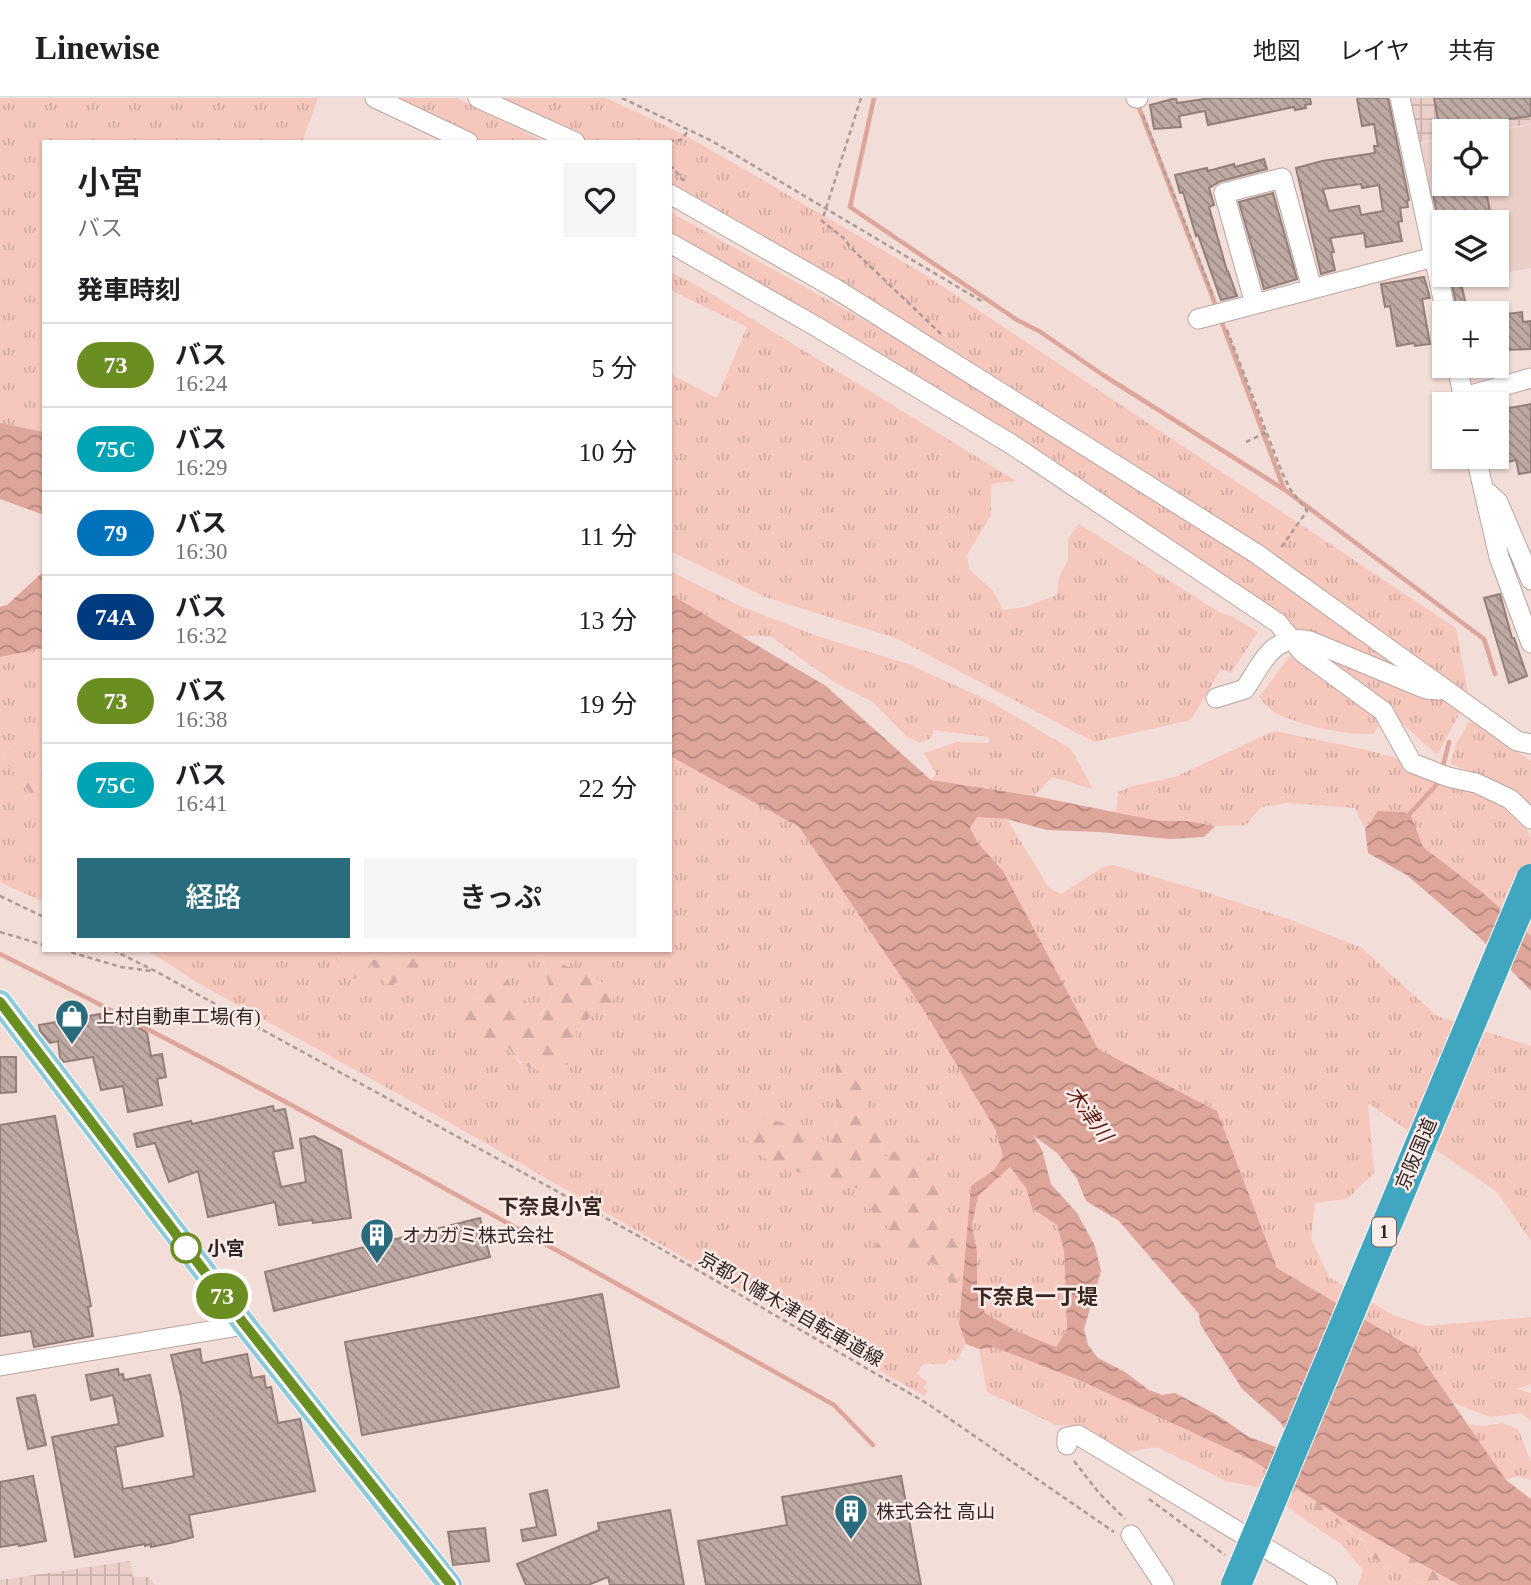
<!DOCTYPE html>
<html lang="ja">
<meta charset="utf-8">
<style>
:root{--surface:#fff;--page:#f6f6f6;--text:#202124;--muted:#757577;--line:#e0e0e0;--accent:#286c7d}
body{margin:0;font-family:"Times New Roman","Noto Sans JP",serif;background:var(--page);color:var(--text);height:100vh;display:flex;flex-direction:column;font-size:26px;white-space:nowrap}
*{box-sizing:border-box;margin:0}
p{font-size:23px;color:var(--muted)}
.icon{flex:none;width:38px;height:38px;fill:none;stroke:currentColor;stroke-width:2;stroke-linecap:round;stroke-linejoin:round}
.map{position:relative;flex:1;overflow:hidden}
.details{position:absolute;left:42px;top:42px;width:630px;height:812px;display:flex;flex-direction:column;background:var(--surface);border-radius:0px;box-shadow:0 2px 5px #0004}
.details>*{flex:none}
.badge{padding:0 14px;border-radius:23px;font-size:24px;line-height:46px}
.fabs{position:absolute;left:1432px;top:21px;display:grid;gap:14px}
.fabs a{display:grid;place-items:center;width:77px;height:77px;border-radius:0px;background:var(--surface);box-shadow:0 2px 5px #0004;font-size:35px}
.map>.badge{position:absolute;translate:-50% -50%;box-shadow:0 0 0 4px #fff}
h2{padding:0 35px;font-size:26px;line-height:63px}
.round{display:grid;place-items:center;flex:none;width:74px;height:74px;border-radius:0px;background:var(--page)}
.headline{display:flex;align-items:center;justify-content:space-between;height:119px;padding:0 35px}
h1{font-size:33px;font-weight:600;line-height:52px}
.button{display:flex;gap:14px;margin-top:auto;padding:14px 35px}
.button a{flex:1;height:80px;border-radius:0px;background:var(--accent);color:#fff;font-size:28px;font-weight:600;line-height:80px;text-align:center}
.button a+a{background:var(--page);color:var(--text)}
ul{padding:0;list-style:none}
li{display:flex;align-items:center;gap:21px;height:84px;padding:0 35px;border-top:2px solid var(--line)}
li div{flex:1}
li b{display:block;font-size:26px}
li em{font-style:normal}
li .badge{min-width:77px;font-weight:700;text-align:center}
header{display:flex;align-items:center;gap:42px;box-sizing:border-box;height:98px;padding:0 35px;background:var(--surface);border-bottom:2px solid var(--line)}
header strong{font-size:33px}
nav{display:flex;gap:38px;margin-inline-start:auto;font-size:24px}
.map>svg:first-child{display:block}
.built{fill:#ebcec8}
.industrial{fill:url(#industrial-grid)}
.grass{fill:url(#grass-tufts);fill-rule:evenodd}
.forest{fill:url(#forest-firs)}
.water{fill:url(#water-waves);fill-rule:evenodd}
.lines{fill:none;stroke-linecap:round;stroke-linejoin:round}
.stream{stroke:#dea69b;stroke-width:4.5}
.building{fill:url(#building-back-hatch);stroke:#927f7a;stroke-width:2;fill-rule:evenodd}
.minor-casing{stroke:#b9a4a0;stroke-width:21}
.major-casing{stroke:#fff;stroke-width:26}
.path{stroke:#ac9b97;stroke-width:2.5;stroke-dasharray:5 3.5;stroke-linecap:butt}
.minor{stroke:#fff;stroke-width:19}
.major{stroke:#8dcad9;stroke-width:24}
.highway-bridge-casing{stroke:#fff;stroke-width:32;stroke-linecap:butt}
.highway-bridge{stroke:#41a6bf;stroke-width:30}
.line-casing{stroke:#fff;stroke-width:16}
.line{stroke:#6b8e23;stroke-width:10}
.stop-dot{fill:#fff;stroke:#6b8e23;stroke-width:3.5}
.labels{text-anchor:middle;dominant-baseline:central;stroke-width:5;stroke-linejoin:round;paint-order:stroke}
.shield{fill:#fdebe7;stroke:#6c615e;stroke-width:2}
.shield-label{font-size:18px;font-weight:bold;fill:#2e2624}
.poi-label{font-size:19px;fill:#2e2624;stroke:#fdebe7;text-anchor:start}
.street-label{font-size:19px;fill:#2e2624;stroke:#fdebe7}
.stop-label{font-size:19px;font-weight:bold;fill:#2e2624;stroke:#fdebe7;text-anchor:start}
.water-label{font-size:21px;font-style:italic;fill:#5d1b11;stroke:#fdebe7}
.neighbourhood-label{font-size:21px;font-weight:bold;fill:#382824;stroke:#fdebe7}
</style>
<header>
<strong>Linewise</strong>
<nav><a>地図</a><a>レイヤ</a><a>共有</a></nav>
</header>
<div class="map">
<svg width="1531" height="1487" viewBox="0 0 1531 1487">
<defs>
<pattern id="industrial-grid" width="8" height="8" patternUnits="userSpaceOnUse" patternTransform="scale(1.75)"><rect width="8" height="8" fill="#ebcec8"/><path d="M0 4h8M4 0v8" fill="none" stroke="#cab1ac"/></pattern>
<pattern id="grass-tufts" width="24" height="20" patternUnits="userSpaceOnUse" patternTransform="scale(1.75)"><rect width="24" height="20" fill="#f5c7bd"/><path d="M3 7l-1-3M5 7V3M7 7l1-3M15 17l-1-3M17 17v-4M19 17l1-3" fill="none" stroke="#d2aba2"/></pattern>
<pattern id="forest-firs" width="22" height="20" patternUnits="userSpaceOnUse" patternTransform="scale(1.75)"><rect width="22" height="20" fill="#f5c7bd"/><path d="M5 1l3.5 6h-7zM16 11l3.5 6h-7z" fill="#d2aba2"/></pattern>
<pattern id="water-waves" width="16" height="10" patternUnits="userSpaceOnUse" patternTransform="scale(1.75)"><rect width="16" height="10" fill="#dea69b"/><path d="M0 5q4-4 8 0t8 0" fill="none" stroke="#b4877e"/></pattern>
<pattern id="building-back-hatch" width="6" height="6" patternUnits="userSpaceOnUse" patternTransform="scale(1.75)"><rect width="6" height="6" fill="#beaaa5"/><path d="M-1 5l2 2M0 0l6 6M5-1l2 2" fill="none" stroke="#9b8a86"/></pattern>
</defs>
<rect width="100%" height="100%" fill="#f3ddd8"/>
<!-- built -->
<path class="built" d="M1531,27V170L1496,176V124H1456L1450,94L1428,98L1418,46L1444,42V86H1496V33Z"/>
<!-- industrial -->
<path class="industrial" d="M1408,0H1531V26L1483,33H1444V40L1418,44Z
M130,1463L133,1479H148L156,1487H0V1482Z"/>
<!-- grass -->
<path class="grass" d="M0,0H318L302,44H44V334L0,325Z
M378,0H457L545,44H463Z
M497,0H606L685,37L927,178L1456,530L1468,595L1265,451L976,267L670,89V44H592Z
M670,114L979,286L1152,391L1461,613L1437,657L1298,532L1160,438L670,151Z
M670,174L695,186L1016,383L991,386V417L967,457L969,471L993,493L1003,512L1025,509L1057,497L1059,479L1068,462V440L1079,426L1219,514L1231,518L1258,534L1231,575L1221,571L1191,622L1094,644L896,540L765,499L670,453V276L717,300L747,229L670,192Z
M670,473L740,508L817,538L908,566L989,603L1071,651L1093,691L1052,679L1034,698L931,682L936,676L924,655L957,644L989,645V639L933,632L931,640L920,645L907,639L873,604L834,584L770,538H741L670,496Z
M44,550V626L37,636L43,658V672L32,669L9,649L3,661L33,698L44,693V804L0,784V559Z
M1290,558L1379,615V626L1374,636C1343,637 1304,628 1275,615C1269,611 1264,605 1259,599Z
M1470,622L1531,663V706L1486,679L1450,666L1457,644Z
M1274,633L1367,652L1429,669L1432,681L1445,688L1502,700L1527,731L1531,740V838L1482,794L1423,749L1412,720L1378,713L1365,731L1355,710L1288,705L1261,709L1246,727L1215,728L1188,723H1159L1116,714L1118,694L1133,688L1175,679Z
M670,658L799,729L925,914L995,1031L1003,1058L994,1072L971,1088L959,1226L966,1246L956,1263L950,1261L945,1266H923L917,1276L928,1285L923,1289L928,1292L924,1298L447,1023L198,885L147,852H333L331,853L366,860L390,890L403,854L374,862L360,852H670ZM542,860L591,918L520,966L507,948L459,908L489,897L504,875L514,892L539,918L552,900ZM836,965L878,1030L884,1059L944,1083L965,1086L943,1117L936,1135L955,1199L946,1169L873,1149L890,1128L872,1094L785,1025L831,1046L836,1026Z
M977,719L1007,721L1049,790L1061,796L1103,769L1113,767L1193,790L1291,822L1362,850L1437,918L1531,948V1143L1497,1094L1368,1005L1374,1075L1347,1101L1315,1105L1311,1141L1329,1179L1393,1217L1426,1228L1531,1219V1286L1517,1291L1531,1295V1323L1521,1315L1490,1319L1453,1305L1415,1252L1277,1170L1217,1013L1098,951L1003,773L978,745L970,730Z
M1010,1069L1026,1090L1032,1110L1057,1127L1064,1153L1067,1231L1056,1249L1016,1233L984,1215L977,1195V1153L972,1127L978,1098Z
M994,1248L1079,1282L1252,1362L1312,1400L1318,1418L1335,1423L1362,1442L1371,1459L1425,1487H1358L1363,1472L1341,1446L1308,1424L1262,1390L1226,1383L1157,1349L1127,1354L1082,1328L1056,1327L987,1294L979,1251Z
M1502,1325L1518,1331L1531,1364V1382L1517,1378L1506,1382L1467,1326L1484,1328Z"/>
<!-- forest -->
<path class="forest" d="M44,626V693L33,698L3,661L9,649L32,669L43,672V658L37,636Z
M333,852H360L374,862L403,854L422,867L389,890L367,861V877L353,881L330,853Z
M542,859L589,876L615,892L612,904L575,930L580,962C545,974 532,982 507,948L486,949L470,933L459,908L489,897L504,875L514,892L540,918L552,900Z
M836,965L856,977L878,1030L884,1059L919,1042L944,1083L966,1086L943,1117L936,1134L952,1135L960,1148L958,1199L955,1200L946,1169L873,1150L889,1128L869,1110L871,1094L772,1067L741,1036L755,1018L785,1025L831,1046L836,1026Z
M1312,1400L1356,1429L1459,1487H1425L1371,1459L1362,1441L1335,1423L1318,1418Z"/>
<!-- water -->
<path class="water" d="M0,325L44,334V417L0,401Z
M44,473V550L0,559V509L7,507Z
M670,496L826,588L931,682L1034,698L1159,723H1188L1215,728L1204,739L1170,741L1099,734L1047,732L1007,721L977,719L970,730L978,745L1003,773L1098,951L1217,1013L1277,1170L1416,1252L1506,1382L1531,1401V1487H1459L1356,1429L1252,1362L1079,1282L994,1249L979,1251L966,1246L959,1226L971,1088L994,1072L1003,1058L995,1031L925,914L799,729L670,658ZM1033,1037L1057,1055L1077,1081L1086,1103L1119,1123L1199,1216L1200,1226L1243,1292L1281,1325L1295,1350L1276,1349L1249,1339L1217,1317L1175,1295L1162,1297L1149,1292L1125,1274L1098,1260L1088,1247L1084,1231L1101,1173L1095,1148L1077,1115L1051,1086L1042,1052ZM1010,1069L1026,1090L1032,1110L1057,1127L1064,1153L1067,1231L1056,1249L1016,1233L985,1215L977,1195V1153L972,1127L978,1098Z
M1378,713L1405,714L1412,720L1423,749L1482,794L1531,838V893L1478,838L1408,778L1368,755L1365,731Z"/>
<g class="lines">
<!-- stream -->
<path class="stream" d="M874,0L850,109L1017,222L1039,233L1103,277L1285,392L1484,541L1495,576
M1138,7L1217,211
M1221,222L1284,391
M1442,672L1449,644
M1405,721L1439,684L1440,680
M0,856C283,997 558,1153 834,1307L873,1347"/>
</g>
<!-- building -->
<path class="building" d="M1176,0L1177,5L1211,0H1310L1311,6L1305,7L1306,10L1295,12L1294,9L1208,27L1205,13L1179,18L1181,29L1154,31L1150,7Z
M1357,0H1388L1409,102L1407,103L1408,109L1400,110L1402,123L1398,124L1402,143L1366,149L1364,135L1330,140L1334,154L1331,155L1335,172L1321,176L1296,70L1322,63L1375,55L1374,48H1378L1374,26L1362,28ZM1361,86L1362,90L1379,87L1383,113L1361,117L1359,108L1329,113L1323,91Z
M1434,0H1531V18L1502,22L1503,26L1456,33H1440Z
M1264,61L1267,71L1221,83L1209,90L1214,107L1209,109L1227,173H1228L1237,198L1221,202L1198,137L1196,138L1183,94L1180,95L1175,77L1207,70L1208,73L1234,66L1235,69Z
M1485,87L1492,124H1439L1433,97Z
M1273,95L1297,181L1264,191L1239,104Z
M1450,177H1459L1468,215H1458Z
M1424,179L1430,200L1422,201L1430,246L1415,248L1414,245L1397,248L1390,208L1385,209L1381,186Z
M1522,214L1523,224L1531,223V251L1502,252L1498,217Z
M1506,300L1509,310L1531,306V374L1519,376L1516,362L1496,367V306H1483Z
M1500,496L1512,540H1514L1527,578L1509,585L1484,500Z
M100,916L102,928L129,923L147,935L151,958L162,956L166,979L157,981L162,1007L128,1014L123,988L101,992L93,959L64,964L60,959L58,943L50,945L40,933L39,927Z
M0,959H16V994L0,995Z
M273,1008L274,1013L285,1011L293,1050L273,1054L281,1089L306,1084L300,1041L314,1038L341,1052L351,1120L313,1125L312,1122L279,1127L275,1104L208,1119L198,1073L169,1084L155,1045L137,1049L134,1036L191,1023L192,1026Z
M55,1018L91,1208L88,1209L93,1238L34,1249L31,1233L0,1238V1027Z
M480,1120L490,1159L274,1213L265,1174Z
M602,1196L619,1289L362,1337L345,1244Z
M200,1251L202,1265L247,1256L252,1280L264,1278L266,1290L271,1289L278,1325L300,1321L315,1393L189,1417L193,1439L175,1444L151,1449V1446L145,1448V1446L75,1459L52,1339L119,1326L113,1297L91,1302L86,1277L118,1271L119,1277L123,1276L124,1282L150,1277L163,1338L115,1349L123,1391L194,1378L181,1299L171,1257Z
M35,1297L46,1347L28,1351L17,1300Z
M33,1378L46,1443L19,1448V1446L0,1449V1384Z
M901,1378L921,1487H706L698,1443L787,1427L782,1399Z
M547,1392L556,1437L523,1443L521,1432L537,1429L530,1396Z
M670,1412L684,1487H610L608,1479L588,1487H526L517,1466L599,1432L598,1425Z
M485,1430L489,1463L453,1467L448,1434Z"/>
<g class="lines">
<!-- minor casing -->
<g class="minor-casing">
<path id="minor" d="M375,0L468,44
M478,0L575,44
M1136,0H1138
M1400,0L1446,215
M670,96L836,191L1257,456L1517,643L1531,646
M670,145L817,229L1011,346L1278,525L1302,554L1383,613L1412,665L1448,679L1476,685L1510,701L1531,721
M1255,206L1224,95L1282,80L1312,191
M1198,221L1434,159
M1457,268L1465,306
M1464,299L1531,280
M1476,359L1499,459L1531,545
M1487,394L1498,404L1531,482
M1216,600L1245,591C1262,565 1274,534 1310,543L1426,591L1439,592
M0,1268L245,1227
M1067,1347V1339L1078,1337L1327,1487
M1131,1437L1164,1487"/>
</g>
<!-- major casing -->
<g class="major-casing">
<path id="major" d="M0,904L245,1227L450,1487"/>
</g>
<!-- path -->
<path class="path" d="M622,0L712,43L983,204
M861,0L822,123L846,142L849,148L941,236
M1143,17L1214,200
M652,44L681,42L688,33
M670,67L684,83
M1227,232L1281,372L1290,391L1307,413L1280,451
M1246,344L1267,334
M0,798L44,819
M0,834L44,847
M63,852L121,869L152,873
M113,852L157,874L644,1141L928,1306L1114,1434
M1074,1363L1099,1395L1125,1421
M1149,1401L1225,1457"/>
<!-- minor -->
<use href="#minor" class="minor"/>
<!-- major -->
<use href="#major" class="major"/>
<!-- highway-bridge casing -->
<g class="highway-bridge-casing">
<path id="highway-bridge" d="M1236,1487L1531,781"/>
</g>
<!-- highway-bridge -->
<use href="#highway-bridge" class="highway-bridge"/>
</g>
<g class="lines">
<!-- line casing -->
<g class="line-casing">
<path id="line" d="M0,904L245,1227L451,1487"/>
</g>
<!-- line -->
<use href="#line" class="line"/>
</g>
<!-- icons -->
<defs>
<g id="shop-pin" transform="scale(1.75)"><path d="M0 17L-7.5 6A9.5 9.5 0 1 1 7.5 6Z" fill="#286c7d" stroke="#fdebe7"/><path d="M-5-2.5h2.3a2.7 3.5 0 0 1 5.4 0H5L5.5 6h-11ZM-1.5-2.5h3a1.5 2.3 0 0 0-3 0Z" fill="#fff"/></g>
<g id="building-pin" transform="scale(1.75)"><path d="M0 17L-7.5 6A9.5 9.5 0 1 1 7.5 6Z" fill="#286c7d" stroke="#fdebe7"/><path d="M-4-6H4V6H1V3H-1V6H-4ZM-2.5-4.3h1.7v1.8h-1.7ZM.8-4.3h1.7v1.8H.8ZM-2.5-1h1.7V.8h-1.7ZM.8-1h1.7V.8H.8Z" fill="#fff"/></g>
</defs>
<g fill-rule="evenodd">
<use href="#shop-pin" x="72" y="918"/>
<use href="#building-pin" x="377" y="1137"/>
<use href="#building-pin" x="851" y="1413"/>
</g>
<!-- markers -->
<circle class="stop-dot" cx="186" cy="1150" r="14"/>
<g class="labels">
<!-- shield labels -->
<rect class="shield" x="1372" y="1119.5" width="24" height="29" rx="5"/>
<g class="shield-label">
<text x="1384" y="1134">1</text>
</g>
<!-- poi labels -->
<g class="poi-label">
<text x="96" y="918">上村自動車工場(有)</text>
<text x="402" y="1137">オカガミ株式会社</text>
<text x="876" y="1413">株式会社 高山</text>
</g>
<!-- street labels -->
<g class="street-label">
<text transform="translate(1416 1056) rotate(-67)">京阪国道</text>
<text transform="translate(791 1211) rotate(30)">京都八幡木津自転車道線</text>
</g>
<!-- stop labels -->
<g class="stop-label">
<text x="207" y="1150">小宮</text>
</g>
<!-- water labels -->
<g class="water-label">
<text transform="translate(1089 1016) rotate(54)">木津川</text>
</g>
<!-- neighbourhood labels -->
<g class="neighbourhood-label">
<text x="550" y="1109">下奈良小宮</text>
<text x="1035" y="1199">下奈良一丁堤</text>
</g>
</g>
</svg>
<div class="fabs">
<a><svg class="icon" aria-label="locate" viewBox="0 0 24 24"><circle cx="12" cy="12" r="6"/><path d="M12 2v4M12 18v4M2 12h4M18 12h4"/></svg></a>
<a><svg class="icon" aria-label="layers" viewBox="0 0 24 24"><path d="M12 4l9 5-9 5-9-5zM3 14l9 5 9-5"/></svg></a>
<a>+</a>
<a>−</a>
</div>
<b class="badge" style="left:222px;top:1198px;background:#6b8e23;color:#fff">73</b>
<section class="details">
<div class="headline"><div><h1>小宮</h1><p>バス</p></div><a class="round"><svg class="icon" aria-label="heart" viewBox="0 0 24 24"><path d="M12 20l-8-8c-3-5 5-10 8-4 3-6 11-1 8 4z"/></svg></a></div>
<h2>発車時刻</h2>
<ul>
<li><span class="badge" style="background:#6b8e23;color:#fff">73</span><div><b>バス</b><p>16:24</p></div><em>5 分</em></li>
<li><span class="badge" style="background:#00a3b4;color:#fff">75C</span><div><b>バス</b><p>16:29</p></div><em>10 分</em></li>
<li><span class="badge" style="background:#0072bc;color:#fff">79</span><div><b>バス</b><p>16:30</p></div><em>11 分</em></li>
<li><span class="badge" style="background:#003b80;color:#fff">74A</span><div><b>バス</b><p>16:32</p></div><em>13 分</em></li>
<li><span class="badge" style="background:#6b8e23;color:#fff">73</span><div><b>バス</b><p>16:38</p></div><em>19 分</em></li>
<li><span class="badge" style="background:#00a3b4;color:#fff">75C</span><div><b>バス</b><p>16:41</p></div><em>22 分</em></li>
</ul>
<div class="button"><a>経路</a><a>きっぷ</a></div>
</section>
</div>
